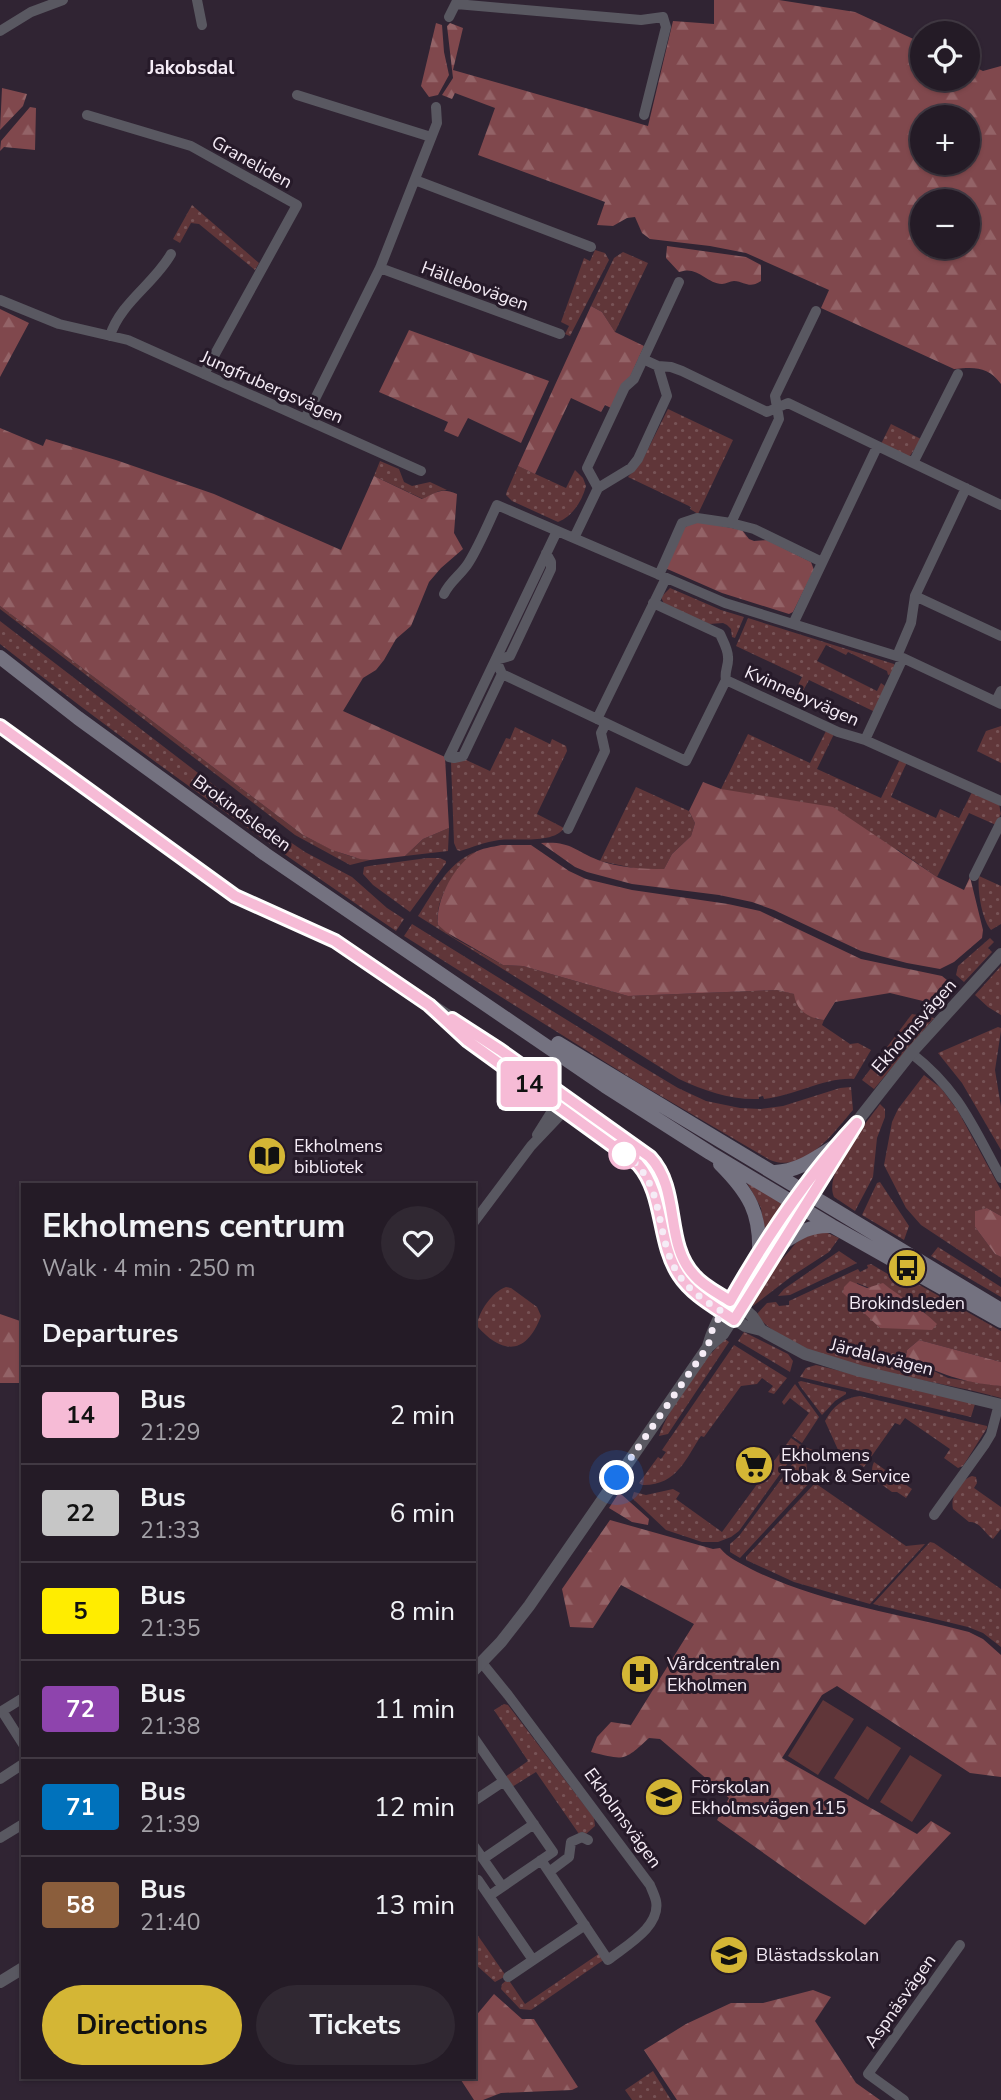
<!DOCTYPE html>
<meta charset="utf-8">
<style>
:root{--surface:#241b26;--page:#302832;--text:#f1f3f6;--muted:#a3a1a7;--line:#413943;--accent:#d4b635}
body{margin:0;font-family:"Nunito Sans",sans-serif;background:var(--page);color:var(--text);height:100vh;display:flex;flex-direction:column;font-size:26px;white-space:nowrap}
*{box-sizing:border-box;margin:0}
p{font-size:23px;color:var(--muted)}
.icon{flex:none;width:38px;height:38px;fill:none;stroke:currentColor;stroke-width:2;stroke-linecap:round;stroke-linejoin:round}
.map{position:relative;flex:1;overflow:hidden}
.panel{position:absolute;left:21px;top:1183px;width:455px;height:896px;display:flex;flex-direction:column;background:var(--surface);border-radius:0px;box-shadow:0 2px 5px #0004,0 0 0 2px var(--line)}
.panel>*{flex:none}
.badge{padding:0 14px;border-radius:5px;font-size:24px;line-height:46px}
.buttons{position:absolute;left:910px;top:21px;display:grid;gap:14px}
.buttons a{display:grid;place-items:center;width:70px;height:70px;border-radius:50%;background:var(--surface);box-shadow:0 2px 5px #0004,0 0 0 2px var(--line);font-size:35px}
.you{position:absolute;width:35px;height:35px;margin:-18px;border:5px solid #fff;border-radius:50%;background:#1a73e8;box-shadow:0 0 0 10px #1a73e833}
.map>.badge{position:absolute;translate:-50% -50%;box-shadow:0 0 0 4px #fff}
h2{padding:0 21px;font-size:26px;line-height:63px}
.round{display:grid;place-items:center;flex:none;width:74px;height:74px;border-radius:37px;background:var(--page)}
.summary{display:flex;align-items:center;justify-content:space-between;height:119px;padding:0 21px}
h1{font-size:33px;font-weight:700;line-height:52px}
.cta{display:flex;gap:14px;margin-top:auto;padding:14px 21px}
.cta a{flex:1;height:80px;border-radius:42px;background:var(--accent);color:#111;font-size:28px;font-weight:700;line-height:80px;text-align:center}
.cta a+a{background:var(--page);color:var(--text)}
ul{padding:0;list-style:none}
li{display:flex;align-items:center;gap:21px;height:98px;padding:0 21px;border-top:2px solid var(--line)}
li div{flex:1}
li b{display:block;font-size:26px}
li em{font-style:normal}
li .badge{min-width:77px;font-weight:700;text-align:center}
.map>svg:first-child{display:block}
.grass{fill:url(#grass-dots);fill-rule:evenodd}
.forest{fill:url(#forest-firs);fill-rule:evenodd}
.pitch{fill:#603639}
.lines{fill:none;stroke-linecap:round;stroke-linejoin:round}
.minor{stroke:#595861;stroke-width:10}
.tertiary{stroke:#595861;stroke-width:12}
.secondary{stroke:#747280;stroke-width:14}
.line-casing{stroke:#fff;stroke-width:16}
.line{stroke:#f6bbd6;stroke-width:10}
.walk{stroke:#f5ecf6;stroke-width:7;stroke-dasharray:0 12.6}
.stop-dot{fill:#fff;stroke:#f6bbd6;stroke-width:3.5}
.labels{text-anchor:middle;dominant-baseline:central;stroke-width:6;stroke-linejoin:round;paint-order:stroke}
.street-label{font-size:18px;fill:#f5ecf6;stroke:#261a29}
.poi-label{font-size:18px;fill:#f5ecf6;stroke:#261a29;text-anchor:start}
.neighbourhood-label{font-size:19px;font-weight:bold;fill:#f5ecf6;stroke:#261a29}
</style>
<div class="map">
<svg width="1001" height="2100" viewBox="0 0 1001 2100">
<defs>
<pattern id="grass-dots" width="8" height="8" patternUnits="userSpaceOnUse" patternTransform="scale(1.75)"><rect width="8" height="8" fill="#603639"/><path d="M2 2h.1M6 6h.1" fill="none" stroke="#775356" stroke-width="1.8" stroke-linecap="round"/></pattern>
<pattern id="forest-firs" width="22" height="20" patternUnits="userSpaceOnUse" patternTransform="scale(1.75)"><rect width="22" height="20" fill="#80484d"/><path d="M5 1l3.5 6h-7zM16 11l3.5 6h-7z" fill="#936367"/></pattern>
</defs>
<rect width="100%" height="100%" fill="#302433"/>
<!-- grass -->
<path class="grass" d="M192,205L259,263L255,270L199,224L191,223L180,243L173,239Z
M595,250L605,253L609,260L570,336L565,334L569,326L561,322L584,258L590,261Z
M623,252L648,263L615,332L602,312L591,306L614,258Z
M668,409L733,440L698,514L690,509L691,507L628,477L642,461Z
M891,424L921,439L910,456H904L881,444Z
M380,461L399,469L404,482L412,486L430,482L447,490L439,491L423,499L374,476Z
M518,466L566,488L575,470L583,478L586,486C582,501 573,516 558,522L512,501L506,495L507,491Z
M670,588L721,610L744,617L735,638L732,637L731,629L727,625L723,623L709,624L664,604L661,597Z
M0,606L303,835C325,846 346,858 370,860L350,865L295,835L0,609Z
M748,618L894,664L895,666L891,674L888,675L887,671L848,652L846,655L826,645L817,661L877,691L881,683L885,686L875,712L809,680L799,698L793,695L802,677L736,646Z
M0,621L271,829L305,852L352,877L387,908L404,919L396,931C261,839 128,745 0,644Z
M1001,726V763L977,751L986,731Z
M515,727L550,744L552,739L566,746L567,751L537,814L564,828C554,844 516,838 499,840C485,842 473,847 460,851L457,850L454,843L451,762L464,759L490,771L506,738L510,739Z
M826,731L834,734L817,769L881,798L900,759L907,762L891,797L936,818L940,809L959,818L972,792L999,804L1001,814L996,825L969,813L937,877L898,850L721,789L748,734L810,763Z
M636,787L689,811L695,823L691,836L672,854L664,869H638L600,861Z
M449,828L448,851L405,856L423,839Z
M475,852C457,869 434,897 438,925L454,938L503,965L523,966L628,996L777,990L795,994L816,1019L824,1020L822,1025L850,1044L858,1043L871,1050L854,1079C826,1077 794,1096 764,1099L763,1096L759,1097V1099C730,1100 705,1091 679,1079L418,916C434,892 447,863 475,852Z
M427,858H440L446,861V863L410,912L373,885L363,874L364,867L369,866Z
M979,876L1001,886V924L991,930C982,920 977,890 979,876Z
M412,924L638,1064L678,1088L706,1101L740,1108L761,1109L783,1106L840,1088L851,1087L853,1110C833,1133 805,1174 770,1160L637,1082L404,936Z
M990,938L994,942L988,948L992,952L964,982L956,975L958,966Z
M1001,966V1015L988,1007L975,995Z
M912,1014L934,1018L874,1089L862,1080Z
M998,1027L1001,1028V1031L995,1070L1001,1107V1150L962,1083L938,1053Z
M924,1075L941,1088L958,1111L1001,1190V1216L987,1208L976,1211L975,1227L995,1254L1001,1257V1278L921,1225L906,1208L884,1165L892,1122L898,1109Z
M880,1104L885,1109V1117L877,1138L873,1177L855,1211L834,1197C823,1172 865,1125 880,1104Z
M745,1179L785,1203L765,1236L761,1208Z
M880,1182L909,1226L904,1240L862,1215L877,1183Z
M823,1231L839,1238L829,1252L792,1276L753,1306C756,1281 781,1263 795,1244L802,1238Z
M938,1247L1001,1287V1297L931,1256Z
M839,1251L857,1263L790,1295L778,1296L784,1289Z
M871,1264L903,1283L907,1279L916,1283L1001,1331V1362L919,1340L907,1350L906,1357L948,1378L1001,1386V1398C932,1377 804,1369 756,1315L767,1303L776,1302L779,1306L789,1305V1301L858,1269L860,1272L868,1268L867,1265ZM857,1283L906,1302L926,1313L880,1328L863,1310Z
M506,1287L511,1288L537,1307L541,1316C527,1354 503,1356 477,1326C478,1312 493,1291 506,1287Z
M744,1332L788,1354L793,1361L790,1372L738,1341Z
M725,1339L729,1342L668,1434L659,1436C669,1407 703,1359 725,1339Z
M734,1345L787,1378L774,1394L768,1392L773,1386L762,1378L757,1384L741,1386L704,1437L701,1436C686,1458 677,1486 642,1485L639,1483L658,1457L661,1459L666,1452L662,1450Z
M816,1365L975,1404L971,1417L800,1377L806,1368Z
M801,1381L846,1392V1394L835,1401L822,1415L800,1386L798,1382Z
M795,1384L819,1417L802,1443L792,1436L809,1413L790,1398L784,1405L782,1402Z
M860,1396L987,1426V1428L963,1466L958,1468L944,1458L950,1449L905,1418L900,1425L895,1423L864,1467L839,1452L825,1421C833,1406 843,1398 860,1396Z
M791,1438L801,1445L739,1531L731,1537L718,1542H702L666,1530L632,1498L634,1492L646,1495L673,1489L680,1493L676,1499L722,1532Z
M805,1447L813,1450C805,1460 804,1469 812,1480L740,1558L730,1552V1544L739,1536Z
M874,1462L912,1489L906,1498L897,1492H892C881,1484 867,1477 874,1462Z
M972,1476L976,1477L977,1483L974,1488L1001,1507V1529L993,1539C985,1534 980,1521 969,1522L953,1509C950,1497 960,1480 972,1476Z
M815,1483L906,1546L925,1544L870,1604L794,1582L746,1560V1557Z
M930,1542L934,1543L1001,1589V1647L983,1633L968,1627L873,1604Z
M504,1704L508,1705L594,1818L595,1826L586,1834L582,1832L579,1834L536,1772L512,1787L505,1777L528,1761L494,1710Z
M474,1930L506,1976L495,1982L474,1963Z
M600,1953L605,1959L531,2010L520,2009L501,1989L502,1984L508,1979L525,2004Z
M653,2071L671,2100H632L625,2090Z"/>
<!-- forest -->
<path class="forest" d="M714,0H779L855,12L922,43V79H968V64L983,71L1001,66V384C988,366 974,367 954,369L821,308L829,290L746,253L710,246L650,239L642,233L635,217L627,218L613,226L597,225L605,202L478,155L495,108L455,93L452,99L442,95L453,78L447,26L450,23L463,28L453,70L648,126L673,21L714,24ZM922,117H968V163H922ZM922,201H968V247H922Z
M436,23L442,25L444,52L449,75L438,95L429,97L421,86Z
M2,88L27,94L23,106L0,130Z
M30,107L36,108L35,150L4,147L0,151L1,141Z
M667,246L746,257L761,265V281C749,289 746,282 734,281C730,281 726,284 722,284C706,283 697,265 679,272L666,258Z
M591,306L602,312L615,332L644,346L630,377L611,408L605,405L601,412L571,398L535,474L518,466Z
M0,309L29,323L0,377Z
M409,330L549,381L521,443L468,418L458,437L444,431L448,422L379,392Z
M0,428L43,446L46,439L116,460L214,494L341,550L374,476L422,499C437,492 441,487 457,494L454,533L463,549L441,568L429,582L411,626L396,639L384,660L376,670L363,678L343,711L445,757L449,828L423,839L405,856L370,860L360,859L332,850L303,835L0,606Z
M701,522L742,530L749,539L754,541L767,540L811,562L814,570L793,612L789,614L722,593L665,568L684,528L690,524Z
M703,782L721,789L833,807L937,877L964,890L970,877L983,930L982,938L954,962L940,969L907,963L861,951L774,910L752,902L719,895L632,884L587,872L575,867L541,843C571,841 573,850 598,860C619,868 642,869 664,869L672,854L691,836L695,823L689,811Z
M501,845H531L569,871L586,879L632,890L728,904L760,911L861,959L942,976L957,988L941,1000L923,1001L890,993L835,1002L824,1020C808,1018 796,1010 794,994L777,990L628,996L523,966L503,965L446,932L438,925C435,901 454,866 474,853C481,848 493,847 501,845Z
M987,1208L1001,1216V1257L995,1254L975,1227V1211Z
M850,1281L867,1288L883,1283C900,1297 921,1308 937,1324L932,1330L880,1328L843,1293L844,1287Z
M0,1314L23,1322V1383H0Z
M919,1340L1001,1362V1386C960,1382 943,1375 906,1357L907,1350Z
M618,1494H621L649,1519L648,1525L632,1522L609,1508Z
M610,1520L713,1549L720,1548C728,1558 740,1563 751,1569C819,1603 897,1613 969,1632L983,1639L1001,1655V1777L970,1773L837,1686L822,1695L782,1758L917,1834L931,1821L951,1833L865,1925L717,1820L729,1798L660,1739L649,1738C623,1762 625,1760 591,1752L597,1737L611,1722L631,1725L694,1624L621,1585L593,1628L570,1627L562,1589Z
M813,1990L831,1997L815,2021L856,2083L880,2100H677L644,2050L686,2024L731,2003H763Z
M494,1994L522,2019H534L578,2087L572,2090L501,2093L483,2100H474L459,2077H474V2018Z"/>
<!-- pitch -->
<path class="pitch" d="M823,1700L854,1719L818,1775L788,1756Z
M867,1726L901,1748L868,1800L834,1778Z
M910,1755L942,1775L912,1822L880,1802Z"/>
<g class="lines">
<!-- minor -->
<path class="minor" d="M197,0L202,25
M456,4L641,20L663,17L666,27L644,115
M449,17L457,1
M0,31L31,12L63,0
M297,95L431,137
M87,115L191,146L297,205L204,374
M415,180L591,247
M380,268L560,334
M0,300L59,324L128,340L421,471
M110,336C120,303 154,284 171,254
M658,366L671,367L682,371L767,412L788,403L913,463L958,374
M305,419L380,268L437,123L436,107
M913,463L1001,505
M598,488L587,468L625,387L634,379L679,282
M731,523L754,529L822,562
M574,538L598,488L631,468L638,459L667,396L658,366L643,359
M546,553L551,562V569L510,656L496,660L502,674L686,761L726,680L838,732L865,740
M659,575L682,523L697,518L731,523L779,419L775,396L816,311
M444,594C450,581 462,574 469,562C480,544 488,524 497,505L725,603L903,658L1001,704
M915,596L1001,636
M653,603L720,634C723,641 728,649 728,657C729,666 724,671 726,680
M793,624L877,447
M897,656L911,623L915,596L966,488
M903,658L865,740L1001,801
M502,674L463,756L454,758L449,757L557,531
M996,701L1001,691
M597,719L666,578
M568,829L605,751L601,733L606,723
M974,876L1001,822
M911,1053C959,1090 973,1127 1001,1178
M537,1135L559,1100
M474,1222L531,1146L568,1107
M934,1515L985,1444L991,1434L999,1404
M482,1663L508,1695L650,1885C652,1890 655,1896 656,1901C661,1927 625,1946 608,1960L541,1860
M23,1698L2,1711L23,1744
M474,1738L553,1852L489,1896
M0,1779L23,1764
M474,1801L504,1781
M0,1838L23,1824
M474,1846L502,1886
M483,1859L534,1824
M549,1872L569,1857L571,1842L582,1837L588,1840
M478,1880L533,1960
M508,1977L585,1925
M904,2100L868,2074L960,1945"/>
<!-- tertiary -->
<path class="tertiary" d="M0,726L235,896L269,913L300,923L335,941L500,1050L645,1152C677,1184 666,1230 688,1267C702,1291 733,1297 752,1316C755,1320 758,1325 761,1330
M451,1025L468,1041L638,1164L651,1186L676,1270L688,1286L710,1304L745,1326L761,1330L805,1354L860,1371L1001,1405
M852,1128L911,1053L1001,954
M708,1346C717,1314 739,1285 758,1256C782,1220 806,1184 833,1150
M474,1670L501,1642L529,1606L708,1347L723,1334L857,1123
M0,1982L23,1968"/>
<!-- secondary -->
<path class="secondary" d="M0,657L78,718L265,854L605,1086L710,1153L832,1226L1001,1321
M558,1043L1001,1310
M720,1164C749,1193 761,1213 759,1255
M775,1172C799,1171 815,1158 835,1146
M781,1244C798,1233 810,1225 831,1226"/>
</g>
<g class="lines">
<!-- line casing -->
<g class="line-casing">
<path id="line" d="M0,726L235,896L335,941L429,1005L468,1041L638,1164C665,1195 657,1242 679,1275C692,1295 715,1307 734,1320L857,1123C808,1175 765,1239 730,1301C718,1293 703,1286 694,1275C664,1243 681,1190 650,1157L500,1050L452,1019"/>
</g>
<!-- line -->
<use href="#line" class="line"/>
<!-- walk -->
<path class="walk" d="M617,1478L708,1346L713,1327L723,1312C708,1303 691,1292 681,1278C652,1239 669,1183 624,1154"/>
</g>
<!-- icons -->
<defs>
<g id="library-disc" transform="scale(2.0125)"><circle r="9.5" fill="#d4b635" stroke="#261a29"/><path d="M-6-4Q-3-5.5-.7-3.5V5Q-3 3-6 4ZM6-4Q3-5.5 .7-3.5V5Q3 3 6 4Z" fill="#111"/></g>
<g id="bus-disc" transform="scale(2.0125)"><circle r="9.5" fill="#d4b635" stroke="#261a29"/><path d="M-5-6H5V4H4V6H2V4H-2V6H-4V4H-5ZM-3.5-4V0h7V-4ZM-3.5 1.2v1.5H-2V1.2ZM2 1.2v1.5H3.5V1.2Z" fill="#111"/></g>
<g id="supermarket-disc" transform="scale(2.0125)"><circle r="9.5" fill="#d4b635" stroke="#261a29"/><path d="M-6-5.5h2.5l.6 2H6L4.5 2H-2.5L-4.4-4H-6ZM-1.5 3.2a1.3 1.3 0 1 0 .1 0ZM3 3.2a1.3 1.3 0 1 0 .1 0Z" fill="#111"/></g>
<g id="hospital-disc" transform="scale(2.0125)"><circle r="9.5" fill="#d4b635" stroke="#261a29"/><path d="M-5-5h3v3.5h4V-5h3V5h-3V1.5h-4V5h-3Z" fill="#111"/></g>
<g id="school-disc" transform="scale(2.0125)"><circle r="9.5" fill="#d4b635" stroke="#261a29"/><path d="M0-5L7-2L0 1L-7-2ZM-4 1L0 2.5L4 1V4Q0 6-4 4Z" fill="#111"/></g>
</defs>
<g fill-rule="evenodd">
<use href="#library-disc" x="267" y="1156"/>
<use href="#bus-disc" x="907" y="1268"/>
<use href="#supermarket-disc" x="754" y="1465"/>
<use href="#hospital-disc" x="640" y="1674"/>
<use href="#school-disc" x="664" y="1797"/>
<use href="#school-disc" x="729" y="1955"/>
</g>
<!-- markers -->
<circle class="stop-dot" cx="624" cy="1154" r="14"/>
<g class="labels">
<!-- street labels -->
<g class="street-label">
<text transform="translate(252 162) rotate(29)">Graneliden</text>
<text transform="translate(475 286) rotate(20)">Hällebovägen</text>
<text transform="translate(272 387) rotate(24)">Jungfrubergsvägen</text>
<text transform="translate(802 696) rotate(24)">Kvinnebyvägen</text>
<text transform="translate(242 813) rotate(36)">Brokindsleden</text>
<text transform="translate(914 1026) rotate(-49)">Ekholmsvägen</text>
<text transform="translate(882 1357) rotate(14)">Järdalavägen</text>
<text transform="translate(623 1818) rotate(54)">Ekholmsvägen</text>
<text transform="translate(900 2001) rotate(-55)">Aspnäsvägen</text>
</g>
<!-- poi labels -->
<g class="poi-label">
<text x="294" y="1146">Ekholmens<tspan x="294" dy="21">bibliotek</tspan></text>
<text x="907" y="1303" text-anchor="middle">Brokindsleden</text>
<text x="781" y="1455">Ekholmens<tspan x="781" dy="21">Tobak &amp; Service</tspan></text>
<text x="667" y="1664">Vårdcentralen<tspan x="667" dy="21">Ekholmen</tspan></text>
<text x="691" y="1787">Förskolan<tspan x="691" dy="21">Ekholmsvägen 115</tspan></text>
<text x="756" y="1955">Blästadsskolan</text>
</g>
<!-- neighbourhood labels -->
<g class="neighbourhood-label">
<text x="191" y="68">Jakobsdal</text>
</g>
</g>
</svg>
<div class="buttons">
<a><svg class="icon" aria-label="locate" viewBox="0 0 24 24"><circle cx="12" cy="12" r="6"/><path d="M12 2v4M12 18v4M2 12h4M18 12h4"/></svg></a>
<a>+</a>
<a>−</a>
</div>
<div class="you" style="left:617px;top:1478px"></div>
<b class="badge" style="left:529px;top:1084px;background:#f6bbd6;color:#111">14</b>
<section class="panel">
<div class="summary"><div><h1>Ekholmens centrum</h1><p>Walk · 4 min · 250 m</p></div><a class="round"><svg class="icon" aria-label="heart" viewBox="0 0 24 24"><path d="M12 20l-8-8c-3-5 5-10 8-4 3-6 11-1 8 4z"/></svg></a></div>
<h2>Departures</h2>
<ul>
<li><span class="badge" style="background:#f6bbd6;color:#111">14</span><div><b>Bus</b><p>21:29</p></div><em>2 min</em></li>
<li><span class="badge" style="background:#c6c6c6;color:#111">22</span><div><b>Bus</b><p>21:33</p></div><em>6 min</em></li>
<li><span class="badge" style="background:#ffed00;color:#111">5</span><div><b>Bus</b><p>21:35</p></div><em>8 min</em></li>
<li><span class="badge" style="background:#8e44ad;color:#fff">72</span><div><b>Bus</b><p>21:38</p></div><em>11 min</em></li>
<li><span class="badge" style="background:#0072bc;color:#fff">71</span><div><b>Bus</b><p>21:39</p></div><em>12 min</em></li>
<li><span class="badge" style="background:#8b5e3c;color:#fff">58</span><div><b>Bus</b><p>21:40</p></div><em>13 min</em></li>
</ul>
<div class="cta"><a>Directions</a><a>Tickets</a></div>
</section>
</div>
